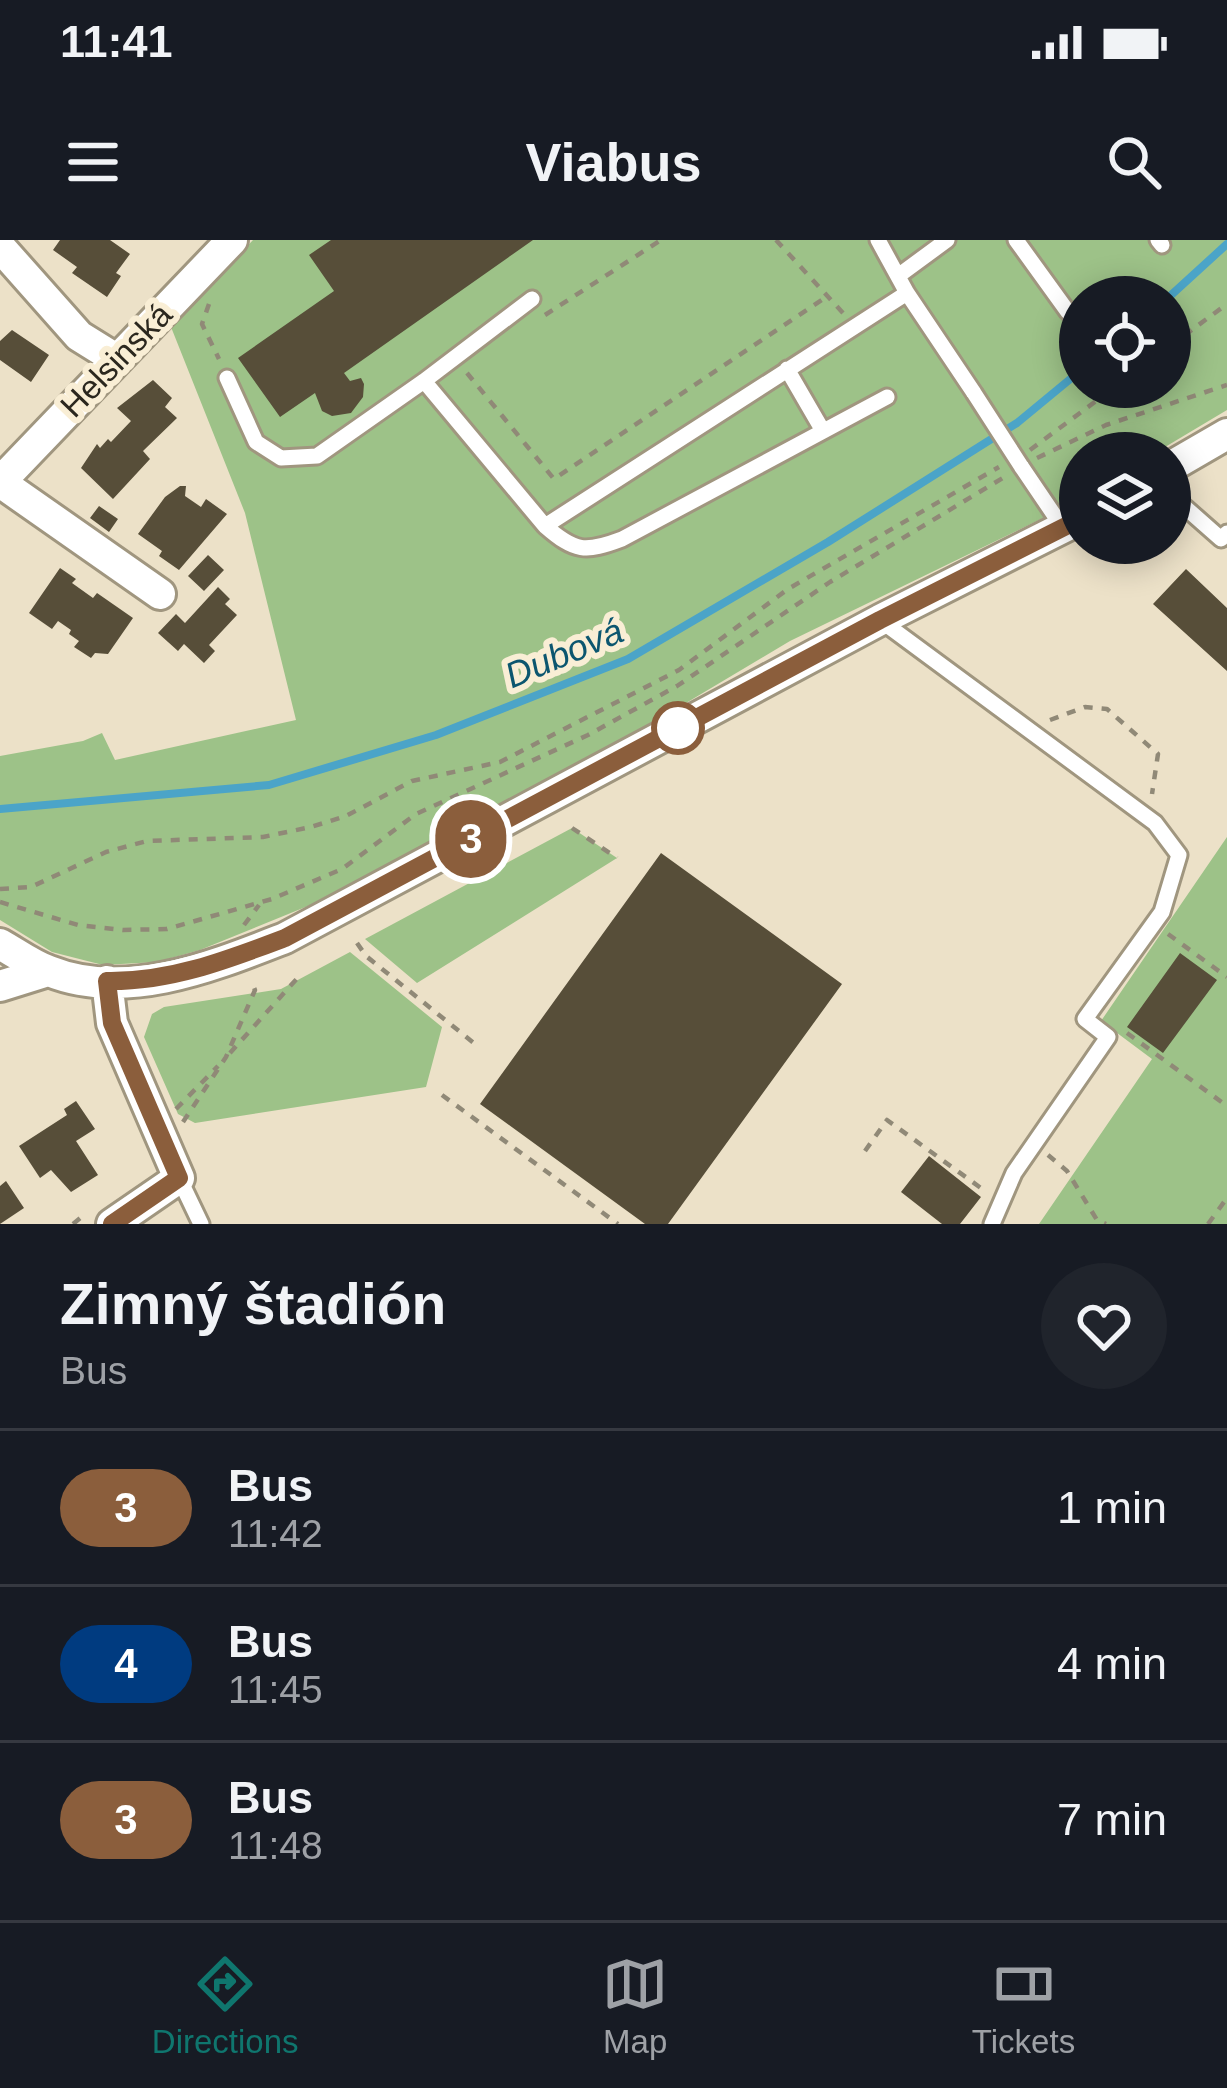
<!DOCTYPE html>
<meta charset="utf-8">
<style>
:root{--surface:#171b24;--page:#20242c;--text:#f1f3f6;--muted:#9ea1a6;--line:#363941;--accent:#0f766e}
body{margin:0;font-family:Helvetica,sans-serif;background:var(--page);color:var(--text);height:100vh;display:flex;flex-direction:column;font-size:45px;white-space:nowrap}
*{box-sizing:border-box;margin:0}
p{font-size:39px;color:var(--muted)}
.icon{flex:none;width:66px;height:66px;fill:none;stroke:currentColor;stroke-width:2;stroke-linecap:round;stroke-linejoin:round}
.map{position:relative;height:984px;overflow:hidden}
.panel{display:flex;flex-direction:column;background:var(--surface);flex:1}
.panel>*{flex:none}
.badge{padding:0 24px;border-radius:39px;font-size:42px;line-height:78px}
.fabs{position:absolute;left:1059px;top:36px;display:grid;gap:24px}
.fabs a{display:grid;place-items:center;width:132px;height:132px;border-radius:50%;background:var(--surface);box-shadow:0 6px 30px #0003;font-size:60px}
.map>.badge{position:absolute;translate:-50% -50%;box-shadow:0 0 0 6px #fff}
.round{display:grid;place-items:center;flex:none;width:126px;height:126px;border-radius:63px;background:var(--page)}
.overview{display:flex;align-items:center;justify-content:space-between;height:204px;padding:0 60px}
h1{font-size:57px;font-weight:700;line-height:90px}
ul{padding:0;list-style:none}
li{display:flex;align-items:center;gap:36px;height:156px;padding:0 60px;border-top:3px solid var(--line)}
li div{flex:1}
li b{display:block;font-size:45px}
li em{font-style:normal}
li .badge{min-width:132px;font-weight:700;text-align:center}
.status{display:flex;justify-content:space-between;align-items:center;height:84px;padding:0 60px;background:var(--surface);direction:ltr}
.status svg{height:33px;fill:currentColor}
header{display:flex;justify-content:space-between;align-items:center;height:156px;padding:0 60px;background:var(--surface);font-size:54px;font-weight:700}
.tabs{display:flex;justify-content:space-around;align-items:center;height:168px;border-top:3px solid var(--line);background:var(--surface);font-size:33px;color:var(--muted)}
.tabs a{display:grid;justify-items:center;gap:6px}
.tabs .on{color:var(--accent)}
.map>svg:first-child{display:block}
.green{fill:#9dc288;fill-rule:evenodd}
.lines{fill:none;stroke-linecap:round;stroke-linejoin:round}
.stream{stroke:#4ba4c8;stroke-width:8}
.building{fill:#574e39}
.service-casing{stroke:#a0967f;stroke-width:21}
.minor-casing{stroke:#a0967f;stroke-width:36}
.path{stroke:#908977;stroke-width:4.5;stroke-dasharray:9 9;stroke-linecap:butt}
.service{stroke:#fff;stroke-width:15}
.minor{stroke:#fff;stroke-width:30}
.service-bridge-casing{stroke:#a0967f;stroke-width:21;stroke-linecap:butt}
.service-bridge{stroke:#fff;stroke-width:15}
.line-casing{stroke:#fff;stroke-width:27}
.line{stroke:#8b5e3c;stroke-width:18}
.stop-dot{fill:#fff;stroke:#8b5e3c;stroke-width:6}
.labels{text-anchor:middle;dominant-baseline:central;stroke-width:12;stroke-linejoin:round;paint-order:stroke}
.street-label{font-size:33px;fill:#2b271e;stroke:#f9eed5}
.water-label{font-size:36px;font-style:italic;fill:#0c566f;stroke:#f9eed5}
</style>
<div class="status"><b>11:41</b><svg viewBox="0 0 49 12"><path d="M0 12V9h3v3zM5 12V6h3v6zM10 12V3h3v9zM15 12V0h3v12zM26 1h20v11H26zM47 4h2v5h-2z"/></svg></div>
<header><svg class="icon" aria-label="menu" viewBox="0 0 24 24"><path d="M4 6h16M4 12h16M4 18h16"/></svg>Viabus<svg class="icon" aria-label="search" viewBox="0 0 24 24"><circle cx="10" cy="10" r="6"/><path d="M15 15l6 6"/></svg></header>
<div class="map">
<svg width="1227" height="984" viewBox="0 0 1227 984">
<rect width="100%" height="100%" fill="#ece1c8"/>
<!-- green -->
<path class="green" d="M253,0H1227V170L1155,213H1080V259L1076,262L790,401L629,497L308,666L200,710L157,722L103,725L52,712L0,680V516L83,501L102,493L115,520L296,480L245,273L171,87ZM1080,57H1170V147H1080Z
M572,588L617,618L417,743L365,699Z
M1227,597V984H1039L1152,819L1101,781Z
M350,712L442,787L426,847L195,883L178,874L144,797L152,774L164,767L281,749Z"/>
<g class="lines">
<!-- stream -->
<path class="stream" d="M1169,57L1227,4
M0,569L269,545L436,495L628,419L828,302L1017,183L1080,131"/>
</g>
<!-- building -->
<path class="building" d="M60,0H110L130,14L116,33L121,36L107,57L72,33L77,27L53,10Z
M331,0H533L344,133L350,141L361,138L364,144L363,157L351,173L332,176L322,171L315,153L280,177L238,118L334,51L309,15Z
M12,90L49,115L31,142L0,120V101Z
M153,140L172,158L165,167L177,178L143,211L150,219L113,259L81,228L97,204L100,208L108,199L111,202L131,181L117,168Z
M180,246H186L185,256L201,267L206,259L227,274L179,330L159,316L162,311L138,294L165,257Z
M99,266L118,279L109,292L90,278Z
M208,315L224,330L204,351L188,336Z
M60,328L76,339L72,343L93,358L97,353L133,378L108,414L95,413L91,418L74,407L79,401L69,394L71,390L58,381L52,389L29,373Z
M1186,329L1227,368V431L1153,364Z
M218,347L230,359L225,364L237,375L209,405L215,411L204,423L184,404L178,411L158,393L176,374L185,383Z
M661,613L842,744L668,984H645L480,864Z
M1180,713L1217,740L1163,813L1127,787Z
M76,861L95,889L76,901L98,935L71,952L51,930L40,938L19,906L67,875L64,869Z
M929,916L981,957L960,984H942L901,952Z
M6,941L24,968L0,984V946Z"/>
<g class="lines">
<!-- service casing -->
<g class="service-casing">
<path id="service" d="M878,0L907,53L974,153
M1016,0L1068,72
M1158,0L1162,5
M898,36L947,0
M787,129L823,191
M227,138L256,202L281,218L317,216L424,141L532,59
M424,141L545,286L907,53
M1021,226L1063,288
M1170,254L1221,299L1227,293
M545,286C575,312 585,313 622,299L887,157
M880,380L1155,583L1179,615L1162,672L1085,779L1108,797L1014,933L992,984
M179,938L201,984"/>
</g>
<!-- minor casing -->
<g class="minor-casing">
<path id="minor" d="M0,7L79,96L116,119
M1170,227L1227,194
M160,354L0,242L232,0
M0,704C16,713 32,725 49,731C126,762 213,726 285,698L880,380L1080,279
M107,741L112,783L179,938L112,984
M0,746L48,731"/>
</g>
<!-- path -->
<path class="path" d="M776,0L843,73
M209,64L202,84L219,119
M545,75L661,0
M1170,106L1227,64
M467,133L554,239L826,57
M1030,210L1115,147
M1037,218L1106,185L1227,145
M1050,480L1085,467L1107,469L1158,514L1152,554
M572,588L617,618
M0,649L31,647L106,612L147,601L263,597L311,587L346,576L412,541L500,522L679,430L788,349L999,227
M0,662L78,685L123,690L167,689L272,659L342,629L416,574L588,495L677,446L830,342L1006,236
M244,685L259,665
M1168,694L1227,737
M357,703L366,716L475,804
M1127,793L1227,866
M230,813L302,733
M442,855L618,984
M176,869L218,826
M183,882L226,817L255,750L251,740
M865,911L887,880L985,951
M1048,915L1067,931L1097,980L1106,984
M73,984L84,975
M1208,984L1227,958"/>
<!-- service -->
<use href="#service" class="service"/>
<!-- minor -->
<use href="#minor" class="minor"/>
<!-- service-bridge casing -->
<g class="service-bridge-casing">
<path id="service-bridge" d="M974,153L1021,226"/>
</g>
<!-- service-bridge -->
<use href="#service-bridge" class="service-bridge"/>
</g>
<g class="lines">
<!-- line casing -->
<g class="line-casing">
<path id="line" d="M112,984L179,938L112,783L107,741C170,742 227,720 285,698L880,380L1080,279"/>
</g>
<!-- line -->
<use href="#line" class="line"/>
</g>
<!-- markers -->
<circle class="stop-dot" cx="678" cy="488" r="24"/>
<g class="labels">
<!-- street labels -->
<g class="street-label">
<text transform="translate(116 120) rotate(-46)">Helsinská</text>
</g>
<!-- water labels -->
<g class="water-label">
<text transform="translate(564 413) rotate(-23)">Dubová</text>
</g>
</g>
</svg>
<div class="fabs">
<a><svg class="icon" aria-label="locate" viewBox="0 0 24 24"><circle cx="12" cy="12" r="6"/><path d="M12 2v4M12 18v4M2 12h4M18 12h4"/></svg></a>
<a><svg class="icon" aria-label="layers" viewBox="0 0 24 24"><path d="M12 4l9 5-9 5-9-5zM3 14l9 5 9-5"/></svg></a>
</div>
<b class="badge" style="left:471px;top:599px;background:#8b5e3c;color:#fff">3</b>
</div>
<section class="panel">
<div class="overview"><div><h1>Zimný štadión</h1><p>Bus</p></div><a class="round"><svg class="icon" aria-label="heart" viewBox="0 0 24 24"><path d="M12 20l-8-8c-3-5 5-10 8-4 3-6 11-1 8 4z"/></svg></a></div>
<ul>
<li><span class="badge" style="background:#8b5e3c;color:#fff">3</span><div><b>Bus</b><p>11:42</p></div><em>1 min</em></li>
<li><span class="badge" style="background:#003b80;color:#fff">4</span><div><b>Bus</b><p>11:45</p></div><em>4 min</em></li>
<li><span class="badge" style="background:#8b5e3c;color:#fff">3</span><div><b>Bus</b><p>11:48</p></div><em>7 min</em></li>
</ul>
</section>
<nav class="tabs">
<a class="on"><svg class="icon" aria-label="directions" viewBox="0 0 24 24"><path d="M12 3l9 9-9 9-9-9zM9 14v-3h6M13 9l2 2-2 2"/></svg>Directions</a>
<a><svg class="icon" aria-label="map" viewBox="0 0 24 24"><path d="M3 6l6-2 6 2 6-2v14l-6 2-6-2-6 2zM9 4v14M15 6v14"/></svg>Map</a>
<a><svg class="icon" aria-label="tickets" viewBox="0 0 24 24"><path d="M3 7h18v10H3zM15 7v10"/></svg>Tickets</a>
</nav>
